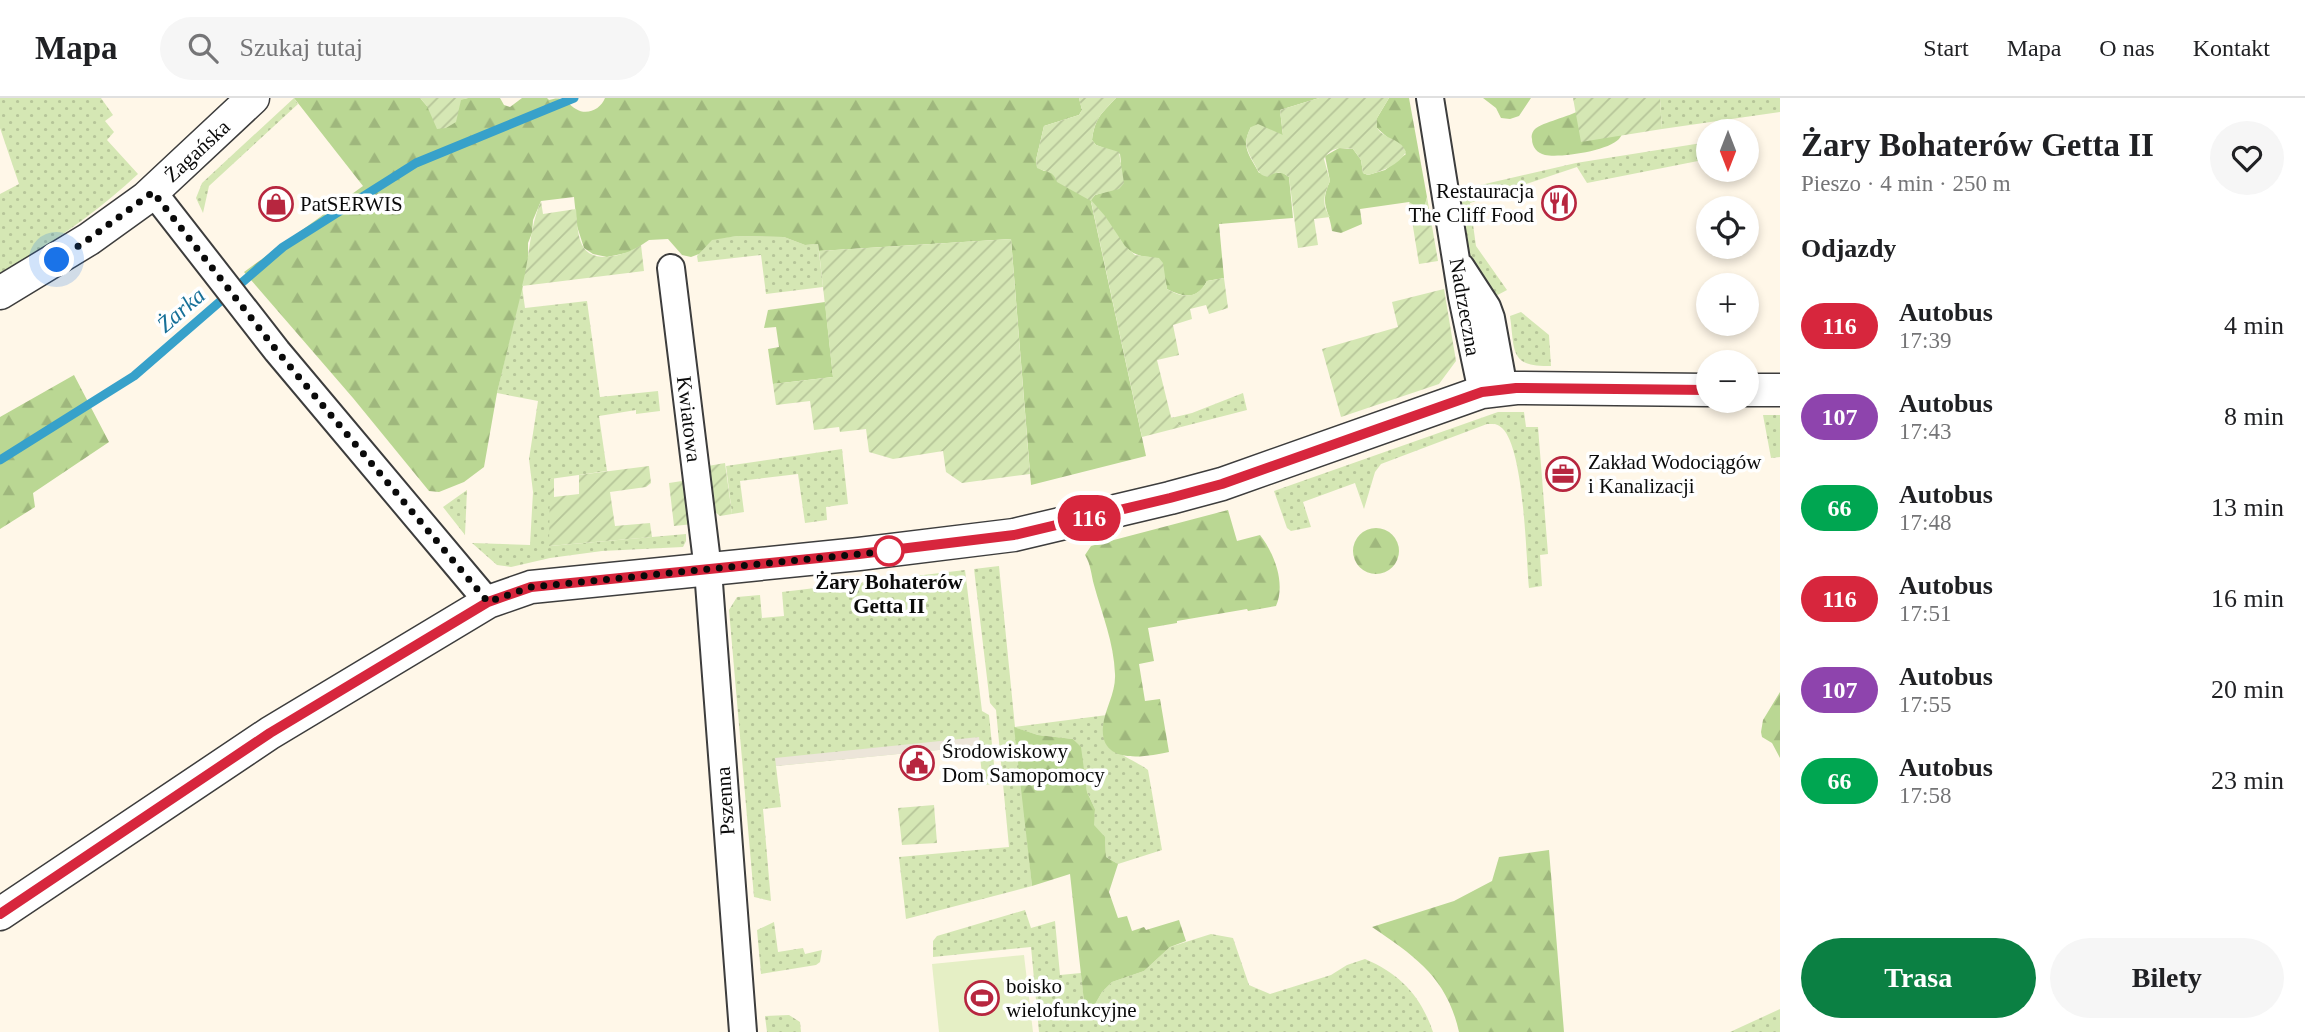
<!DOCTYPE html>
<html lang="pl">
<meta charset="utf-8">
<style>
:root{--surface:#fff;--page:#f6f6f6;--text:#202124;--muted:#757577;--line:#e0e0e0;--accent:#0b8043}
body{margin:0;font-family:Georgia,serif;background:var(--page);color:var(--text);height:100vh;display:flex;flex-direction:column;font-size:26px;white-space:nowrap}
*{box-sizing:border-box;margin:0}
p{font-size:23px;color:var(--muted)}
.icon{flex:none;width:38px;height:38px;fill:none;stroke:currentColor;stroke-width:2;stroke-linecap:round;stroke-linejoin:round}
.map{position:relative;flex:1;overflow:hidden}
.panel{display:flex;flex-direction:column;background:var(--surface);width:525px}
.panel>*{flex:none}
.badge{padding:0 14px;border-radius:23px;font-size:24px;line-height:46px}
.needle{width:46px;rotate:180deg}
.controls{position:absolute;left:1696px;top:21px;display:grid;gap:14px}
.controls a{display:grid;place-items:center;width:63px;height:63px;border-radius:50%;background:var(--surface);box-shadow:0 4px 10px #0003;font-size:35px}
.you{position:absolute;width:35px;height:35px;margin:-18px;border:5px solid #fff;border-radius:50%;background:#1a73e8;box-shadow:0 0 0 10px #1a73e833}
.map>.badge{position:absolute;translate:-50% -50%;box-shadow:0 0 0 4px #fff}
h2{padding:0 21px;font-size:26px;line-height:63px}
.round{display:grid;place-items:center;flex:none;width:74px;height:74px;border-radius:37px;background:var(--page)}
.summary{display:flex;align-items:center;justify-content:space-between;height:119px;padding:0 21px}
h1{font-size:33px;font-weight:600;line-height:52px}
.action{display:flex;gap:14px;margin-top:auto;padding:14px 21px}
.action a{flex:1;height:80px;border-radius:42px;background:var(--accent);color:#fff;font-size:28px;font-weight:600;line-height:80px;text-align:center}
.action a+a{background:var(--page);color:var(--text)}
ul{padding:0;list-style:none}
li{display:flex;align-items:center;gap:21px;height:91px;padding:0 21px}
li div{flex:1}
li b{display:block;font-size:26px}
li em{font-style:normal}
li .badge{min-width:77px;font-weight:700;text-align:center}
header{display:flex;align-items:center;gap:42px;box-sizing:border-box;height:98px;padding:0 35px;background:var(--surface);border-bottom:2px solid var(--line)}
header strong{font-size:33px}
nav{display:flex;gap:38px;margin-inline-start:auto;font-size:24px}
.search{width:490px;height:63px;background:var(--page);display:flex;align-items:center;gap:18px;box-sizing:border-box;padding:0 24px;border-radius:38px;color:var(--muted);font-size:26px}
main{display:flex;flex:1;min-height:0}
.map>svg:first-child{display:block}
.grass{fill:url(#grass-dots)}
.forest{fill:url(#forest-firs)}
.garden{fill:url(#garden-furrows)}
.pitch{fill:#e5efc5}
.plaza{fill:#ece5d9}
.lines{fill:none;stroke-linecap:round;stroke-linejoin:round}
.stream{stroke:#37a1ca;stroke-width:9}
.minor-casing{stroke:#3d3d3d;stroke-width:30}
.tertiary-casing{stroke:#3d3d3d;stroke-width:35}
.minor{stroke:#fff;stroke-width:26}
.tertiary{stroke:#fff;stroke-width:32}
.line-casing{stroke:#fff;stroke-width:16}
.line{stroke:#d7263d;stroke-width:10}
.walk{stroke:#0a0a0a;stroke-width:7;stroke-dasharray:0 12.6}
.stop-dot{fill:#fff;stroke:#d7263d;stroke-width:3.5}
.labels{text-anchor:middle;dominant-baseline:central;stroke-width:7;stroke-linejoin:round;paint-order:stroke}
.street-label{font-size:21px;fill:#0a0a0a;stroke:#fff}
.poi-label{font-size:21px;fill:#0a0a0a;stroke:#fff;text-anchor:start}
.stop-label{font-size:21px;font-weight:bold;fill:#0a0a0a;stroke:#fff}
.water-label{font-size:23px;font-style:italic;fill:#177098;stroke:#fff}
</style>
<header>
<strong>Mapa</strong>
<div class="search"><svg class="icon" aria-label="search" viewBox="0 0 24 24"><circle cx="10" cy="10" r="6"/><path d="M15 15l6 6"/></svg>Szukaj tutaj</div>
<nav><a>Start</a><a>Mapa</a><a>O nas</a><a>Kontakt</a></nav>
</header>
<main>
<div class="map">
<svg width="1780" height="934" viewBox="0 0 1780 934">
<defs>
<pattern id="grass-dots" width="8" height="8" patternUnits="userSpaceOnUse" patternTransform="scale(1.75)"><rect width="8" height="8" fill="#d5e7b4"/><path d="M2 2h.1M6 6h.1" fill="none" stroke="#b6c599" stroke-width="1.8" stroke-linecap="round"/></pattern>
<pattern id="forest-firs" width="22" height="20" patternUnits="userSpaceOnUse" patternTransform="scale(1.75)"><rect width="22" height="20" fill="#bad793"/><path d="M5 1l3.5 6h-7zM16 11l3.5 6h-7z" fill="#9fb77d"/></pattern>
<pattern id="garden-furrows" width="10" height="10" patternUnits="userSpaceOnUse" patternTransform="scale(1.75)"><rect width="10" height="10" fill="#d5e7b4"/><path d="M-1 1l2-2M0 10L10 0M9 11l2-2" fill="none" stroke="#b6c599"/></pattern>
</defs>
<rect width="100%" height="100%" fill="#fff7e8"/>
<!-- grass -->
<path class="grass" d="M0,0H101L113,17L105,23L114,34L107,42L138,76C96,115 50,147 0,176V96L19,86L0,30Z
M294,0L298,6L209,88L203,115L196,100L202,85Z
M1660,0H1780V14L1662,31Z
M1708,44V61L1587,85L1577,69L1470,105L1476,148L1507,192L1492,200L1467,157L1459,92L1576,65Z
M737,138L784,139L805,147L818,146L823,189L766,196L761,157L698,164L697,158L712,141Z
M522,188L525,210L587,203L600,299L658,293L660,313L636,316V312L599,318L607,373L550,381V448L686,436V443L683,449L602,453L550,460L511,469L497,467L472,445L530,447L533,394L529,361L538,303L497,295Z
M1521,214L1549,237L1551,268C1509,269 1515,253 1510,218Z
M1243,295L1247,312L1181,329L1171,320L1192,315Z
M1498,314H1524L1526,329H1538L1548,456L1540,457L1542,488L1529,490C1526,458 1524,350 1502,330C1497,325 1493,326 1487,326L1381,366L1375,374L1364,411L1355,385L1303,404L1311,429L1291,433L1287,430L1274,393Z
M1763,317H1780V359L1771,360Z
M842,351L848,406L826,409L827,422L805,425L798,376L740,383L744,414L732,416L726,368Z
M467,392L465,437L443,409Z
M999,468L1015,629L1107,617C1093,651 1128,657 1148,672L1162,752L1118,766L1106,759L1105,740L1093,727L1095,711L1087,694L1080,649L1073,641L1038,637L1016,630L1032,788L906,821L899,759L1009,749L996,612L990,605L974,471Z
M965,472L982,613L989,617L996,686L983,687L979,648L776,668L781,709L763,711L771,803L754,799L729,512L737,499L760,497L762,520L784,518L782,494Z
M1025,812L1031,830L1055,823L1060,877L1081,875L1086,922L1102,894L1112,884L1144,873L1170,849L1211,836L1233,840L1249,887L1270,896L1331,877L1347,867L1365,861C1400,876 1421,898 1433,934H1039L1031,849L933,859V843L937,838Z
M774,824L778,854L803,850L805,856L822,852L820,864L816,867L761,876L757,832Z
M1780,911V934H1730Z
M789,917L800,924L801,934H767L765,918Z"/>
<!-- forest -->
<path class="forest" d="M294,0H420L427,8L468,0H500L504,7L510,9L522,0H547L549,2C553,1 557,0 561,1C567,2 570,8 576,11C587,18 601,11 605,0H1079L1082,12L1079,17L1044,28L1036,62L1037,69L1044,73H1050L1091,102L1095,97L1105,94L1121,64L1120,56L1096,47L1092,42C1095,20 1101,16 1116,0H1319L1280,12L1283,38L1251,29C1240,50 1250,57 1259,75H1283L1289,79L1293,120L1219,126L1224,180L1207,183C1197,202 1185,200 1167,191L1165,181L1151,159C1120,160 1110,123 1091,104L1146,358L1031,387L1011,141L819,153L818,146L805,147L784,139L737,138L712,142L699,156L691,159L682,157L668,141L649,142L631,154L607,159L593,156L584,150L577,128L574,99L541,103L533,122L532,135L528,145V167L497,295L484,369L464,384L439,394L429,393L353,300L244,174L363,88Z
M1389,0H1409L1427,99L1425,107L1421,110L1416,109L1409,104L1360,111L1362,126L1341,135L1332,133C1329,110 1319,107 1330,83L1325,58L1339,50L1353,51L1361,62L1363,75L1368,77L1385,72L1406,56L1377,30V20Z
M1483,0H1531L1519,18L1510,21L1501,20L1496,10Z
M1580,12L1624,31C1623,34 1621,39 1619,41C1608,53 1560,60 1545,57C1537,55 1532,49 1532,41C1531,38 1532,34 1535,31C1543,24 1569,19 1580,12Z
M825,204L833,279L773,286L768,251L779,249L776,229L764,230L768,212Z
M74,277L109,344L33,395L35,409L0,431V319Z
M1228,412L1237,443L1260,437C1274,455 1286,485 1276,508L1248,513L1247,511L1177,523V525L1148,530L1154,563L1139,566L1145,603L1160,601L1169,654C1146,659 1099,668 1103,628C1105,610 1116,595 1115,576C1114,545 1102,516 1094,487C1091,476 1091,467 1085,457L1091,448Z
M1353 453a23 23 0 1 1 46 0a23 23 0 1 1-46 0Z
M1780,594V660L1772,645L1762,639L1761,634L1763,622Z
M1014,629L1038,637L1073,641L1081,649L1087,694L1095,711L1094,727L1105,739L1106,759L1118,766L1109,794L1118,820L1127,818L1132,833L1144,829L1146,832L1179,822L1186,843L1170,849L1144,873L1112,884L1102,894L1086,922L1070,776L1032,788Z
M1549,752L1564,934H1459C1447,880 1416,859 1372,829L1454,803L1492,783L1499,759Z"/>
<!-- garden -->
<path class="garden" d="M420,0H468L461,2L456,24L446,30L437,31L427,8Z
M1079,0H1116C1101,16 1095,20 1092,42L1096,47L1119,54L1124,85L1119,91L1095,97L1091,102L1105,118L1125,148L1135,157L1159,160L1163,165L1167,191C1184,201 1197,201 1207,183L1224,180L1228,210L1209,216L1206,207L1190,211L1192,221L1173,227L1179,257L1157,262L1171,319L1181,329L1142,339L1091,103L1057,84C1053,72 1047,75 1037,70L1036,62L1044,28L1079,17L1082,12Z
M1319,0H1389L1377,20V30C1385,42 1401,40 1406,54C1399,67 1382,73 1368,77L1363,75L1361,62L1353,51C1342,49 1330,49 1324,61L1330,83C1324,97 1321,106 1330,119L1314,121L1318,147L1298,150L1289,79C1282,74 1276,73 1268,79C1260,77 1259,75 1255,67C1247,52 1242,45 1251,29L1258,26L1283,37L1280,12Z
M1573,0H1660L1662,31L1581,44Z
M1427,99L1438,163L1419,166L1409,104L1415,109L1421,110L1425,107Z
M541,103L543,116L576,111C577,122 577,141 584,150C596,167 628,156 641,147L644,173L522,188C530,159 529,131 541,103Z
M1011,141L1030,376L962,385L946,374L943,353L893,361L869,354L866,331L840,334L839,329L814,332L810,303L776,307L773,286L833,279L819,153Z
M1444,191L1456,263L1439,286L1341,319L1322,251L1398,229L1392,204Z
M725,365L732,416L720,418L714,413L708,368Z
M649,368L651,385L646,389L610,394L615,428L650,425L652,439L549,448L550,381L554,380V399L579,396V377Z
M682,383L688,387L693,426L674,428L669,385Z
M934,707L937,745L902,747L898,710Z"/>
<!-- pitch -->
<path class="pitch" d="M1024,857L1033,934H939L932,866Z"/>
<!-- plaza -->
<path class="plaza" d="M979,639L980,648L776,668L775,660Z"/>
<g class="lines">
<!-- stream -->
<path class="stream" d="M0,362L134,278L283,149L416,65L574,0"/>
<!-- minor casing -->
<g class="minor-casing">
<path id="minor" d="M1430,0L1462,199L1482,294
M153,94L277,253L488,504
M1461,169L1487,209L1491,220L1504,291
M671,170L708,472L743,934"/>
</g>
<!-- tertiary casing -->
<g class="tertiary-casing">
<path id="tertiary" d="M0,195L89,141L146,100L253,0
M1746,292H1780
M0,816L270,635L488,504L531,489L859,456L1014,437L1170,400L1222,386L1482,294L1516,290L1708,292"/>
</g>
<!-- minor -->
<use href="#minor" class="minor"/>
<!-- tertiary -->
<use href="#tertiary" class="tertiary"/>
</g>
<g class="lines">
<!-- line casing -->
<g class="line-casing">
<path id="line" d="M0,816L270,635L488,504L531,489L859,456L1014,437L1170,400L1222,386L1482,294L1516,290L1708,292"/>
</g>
<!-- line -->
<use href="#line" class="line"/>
<!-- walk -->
<path class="walk" d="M57,162L89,141L153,94L277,253L488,504L531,489L889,453"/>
</g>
<!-- icons -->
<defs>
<g id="restaurant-ring" transform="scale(1.75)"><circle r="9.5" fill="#fff" stroke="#b7263f" stroke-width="1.5"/><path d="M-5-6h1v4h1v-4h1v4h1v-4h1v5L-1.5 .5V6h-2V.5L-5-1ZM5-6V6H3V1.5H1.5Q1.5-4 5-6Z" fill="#b7263f"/></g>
<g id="shop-ring" transform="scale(1.75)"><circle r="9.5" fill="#fff" stroke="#b7263f" stroke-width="1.5"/><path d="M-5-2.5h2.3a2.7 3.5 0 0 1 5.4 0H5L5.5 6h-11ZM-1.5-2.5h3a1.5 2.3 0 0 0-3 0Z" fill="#b7263f"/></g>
<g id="office-ring" transform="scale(1.75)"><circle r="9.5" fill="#fff" stroke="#b7263f" stroke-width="1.5"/><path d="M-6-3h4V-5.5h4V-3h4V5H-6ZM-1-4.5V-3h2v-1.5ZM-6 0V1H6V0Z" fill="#b7263f"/></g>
<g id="civic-ring" transform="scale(1.75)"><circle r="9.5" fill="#fff" stroke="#b7263f" stroke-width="1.5"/><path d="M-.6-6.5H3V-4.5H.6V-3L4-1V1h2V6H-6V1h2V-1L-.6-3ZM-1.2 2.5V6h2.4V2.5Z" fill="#b7263f"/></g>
<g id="stadium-ring" transform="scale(1.75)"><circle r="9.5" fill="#fff" stroke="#b7263f" stroke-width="1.5"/><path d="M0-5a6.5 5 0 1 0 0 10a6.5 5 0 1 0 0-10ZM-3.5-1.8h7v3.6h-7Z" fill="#b7263f"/></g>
</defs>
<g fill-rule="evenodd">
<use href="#restaurant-ring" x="1559" y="105"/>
<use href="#shop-ring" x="276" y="106"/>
<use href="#office-ring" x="1563" y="376"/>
<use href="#civic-ring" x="917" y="665"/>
<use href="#stadium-ring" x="982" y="900"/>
</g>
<!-- markers -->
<circle class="stop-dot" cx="889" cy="453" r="14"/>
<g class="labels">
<!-- street labels -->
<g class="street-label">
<text transform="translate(197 53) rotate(-43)">Żagańska</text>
<text transform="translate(1465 209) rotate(80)">Nadrzeczna</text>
<text transform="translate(689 321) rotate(83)">Kwiatowa</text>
<text transform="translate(725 703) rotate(-94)">Pszenna</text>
</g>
<!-- poi labels -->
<g class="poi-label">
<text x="1534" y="93" text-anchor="end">Restauracja<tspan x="1534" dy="24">The Cliff Food</tspan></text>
<text x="300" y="106">PatSERWIS</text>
<text x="1588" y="364">Zakład Wodociągów<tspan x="1588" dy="24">i Kanalizacji</tspan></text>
<text x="942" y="653">Środowiskowy<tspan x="942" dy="24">Dom Samopomocy</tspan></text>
<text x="1006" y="888">boisko<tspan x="1006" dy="24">wielofunkcyjne</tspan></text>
</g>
<!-- stop labels -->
<g class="stop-label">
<text x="889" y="484">Żary Bohaterów<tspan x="889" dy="24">Getta II</tspan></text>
</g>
<!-- water labels -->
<g class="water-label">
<text transform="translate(181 212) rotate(-41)">Żarka</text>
</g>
</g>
</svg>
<div class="controls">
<a><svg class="needle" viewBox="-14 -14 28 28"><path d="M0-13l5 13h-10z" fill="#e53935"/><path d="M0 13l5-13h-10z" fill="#757577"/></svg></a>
<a><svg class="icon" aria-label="locate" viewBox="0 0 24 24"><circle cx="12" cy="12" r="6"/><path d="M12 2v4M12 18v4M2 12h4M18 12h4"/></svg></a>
<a>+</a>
<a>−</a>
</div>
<div class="you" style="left:57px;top:162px"></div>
<b class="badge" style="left:1089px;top:420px;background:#d7263d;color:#fff">116</b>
</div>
<section class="panel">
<div class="summary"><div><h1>Żary Bohaterów Getta II</h1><p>Pieszo · 4 min · 250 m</p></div><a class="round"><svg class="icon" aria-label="heart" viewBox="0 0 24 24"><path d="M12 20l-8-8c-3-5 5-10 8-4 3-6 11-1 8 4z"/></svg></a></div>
<h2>Odjazdy</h2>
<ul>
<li><span class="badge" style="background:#d7263d;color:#fff">116</span><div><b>Autobus</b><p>17:39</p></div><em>4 min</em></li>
<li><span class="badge" style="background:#8e44ad;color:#fff">107</span><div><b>Autobus</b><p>17:43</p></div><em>8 min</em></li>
<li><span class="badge" style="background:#00a651;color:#fff">66</span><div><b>Autobus</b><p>17:48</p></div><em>13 min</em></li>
<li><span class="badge" style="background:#d7263d;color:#fff">116</span><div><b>Autobus</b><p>17:51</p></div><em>16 min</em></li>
<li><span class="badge" style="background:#8e44ad;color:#fff">107</span><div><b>Autobus</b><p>17:55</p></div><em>20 min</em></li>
<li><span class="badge" style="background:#00a651;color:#fff">66</span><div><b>Autobus</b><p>17:58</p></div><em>23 min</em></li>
</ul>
<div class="action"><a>Trasa</a><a>Bilety</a></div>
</section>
</main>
